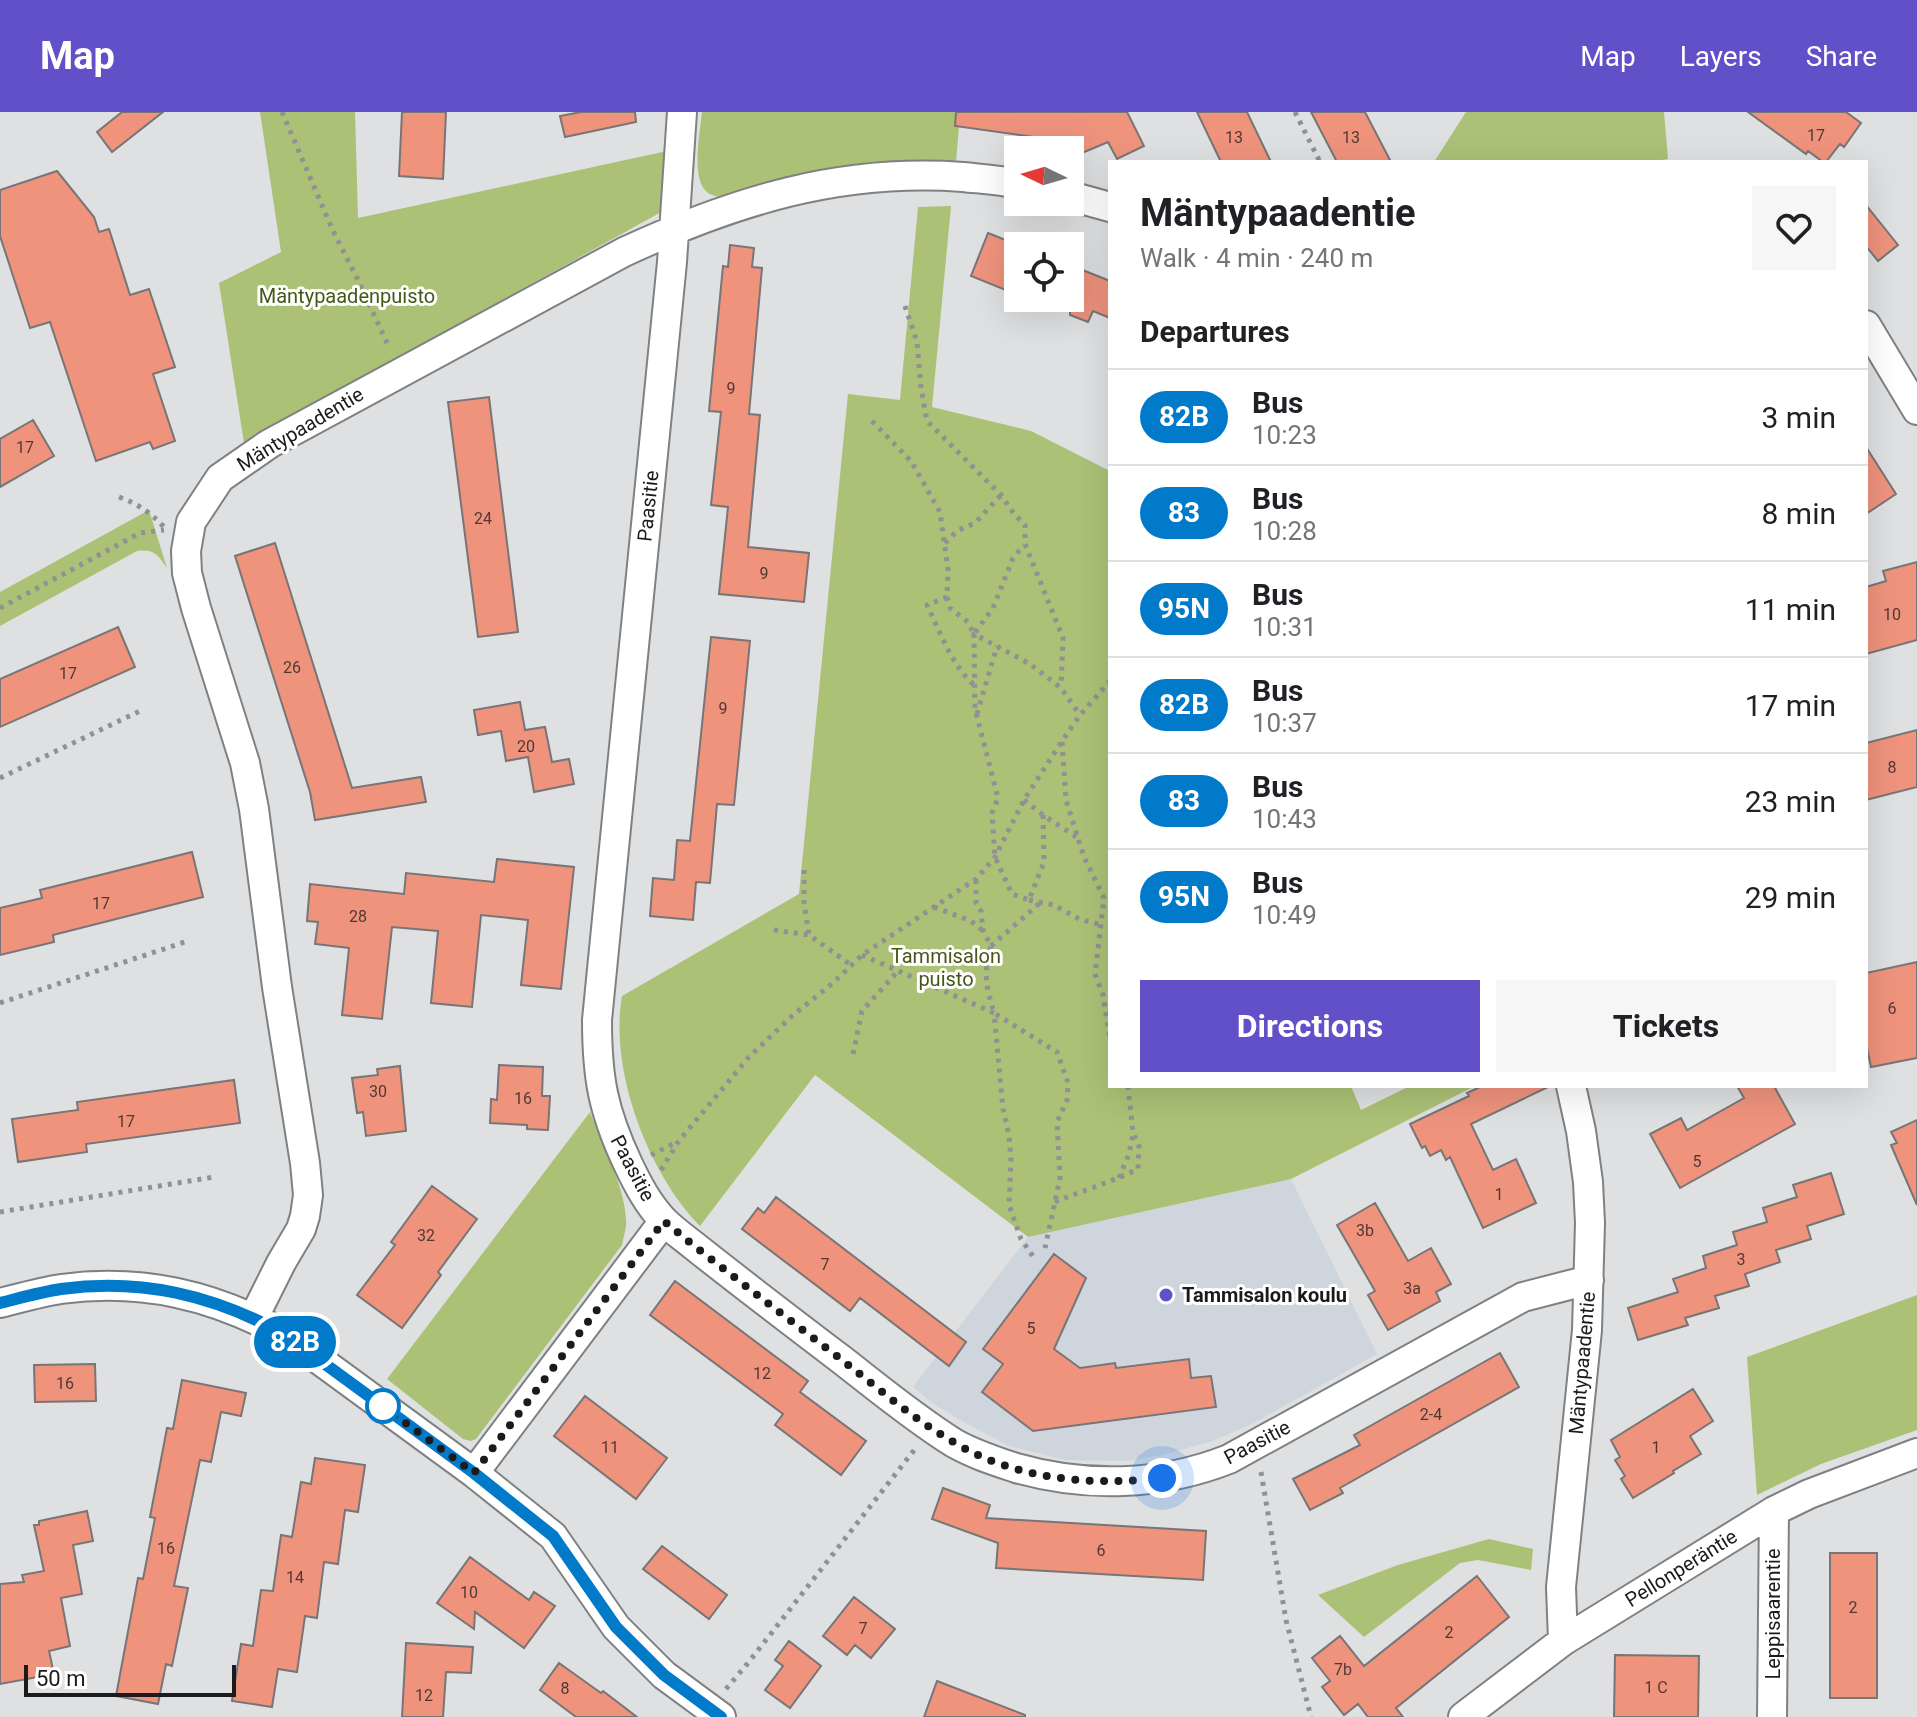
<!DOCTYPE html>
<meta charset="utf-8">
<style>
:root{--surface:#fff;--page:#f6f6f6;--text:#202124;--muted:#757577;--line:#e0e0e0;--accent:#6250c9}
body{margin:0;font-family:Roboto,sans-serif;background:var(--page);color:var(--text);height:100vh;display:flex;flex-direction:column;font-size:30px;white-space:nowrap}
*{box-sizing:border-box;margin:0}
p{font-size:26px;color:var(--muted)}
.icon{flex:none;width:44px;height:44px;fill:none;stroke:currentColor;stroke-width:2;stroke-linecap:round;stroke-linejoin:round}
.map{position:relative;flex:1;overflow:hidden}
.details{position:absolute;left:1108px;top:48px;width:760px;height:928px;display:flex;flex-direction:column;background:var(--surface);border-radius:0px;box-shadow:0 8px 32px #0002}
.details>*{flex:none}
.badge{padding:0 16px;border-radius:26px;font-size:28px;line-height:52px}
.needle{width:52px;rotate:275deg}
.controls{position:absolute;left:1004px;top:24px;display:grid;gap:16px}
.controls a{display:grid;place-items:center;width:80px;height:80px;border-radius:0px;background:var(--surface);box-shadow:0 8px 32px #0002;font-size:40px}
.scale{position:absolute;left:24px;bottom:20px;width:212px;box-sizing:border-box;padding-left:8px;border:4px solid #1b1b1c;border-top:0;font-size:22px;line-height:28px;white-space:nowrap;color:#1b1b1c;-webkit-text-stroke:6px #fff;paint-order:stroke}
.you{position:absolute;width:40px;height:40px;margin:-20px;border:6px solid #fff;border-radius:50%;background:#1a73e8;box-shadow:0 0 0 12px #1a73e833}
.map>.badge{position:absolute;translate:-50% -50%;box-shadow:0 0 0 4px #fff}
h2{padding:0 32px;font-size:30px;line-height:72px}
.round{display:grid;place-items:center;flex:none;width:84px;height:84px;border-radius:0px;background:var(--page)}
.headline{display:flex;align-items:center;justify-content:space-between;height:136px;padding:0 32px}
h1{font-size:38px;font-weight:700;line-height:60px}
.button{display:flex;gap:16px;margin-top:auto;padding:16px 32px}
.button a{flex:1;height:92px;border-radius:0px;background:var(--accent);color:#fff;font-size:32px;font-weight:700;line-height:92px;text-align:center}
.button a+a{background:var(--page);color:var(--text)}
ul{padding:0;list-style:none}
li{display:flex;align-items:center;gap:24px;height:96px;padding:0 32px;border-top:2px solid var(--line)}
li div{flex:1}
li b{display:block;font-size:30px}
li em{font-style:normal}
li .badge{min-width:88px;font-weight:700;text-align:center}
header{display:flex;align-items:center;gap:48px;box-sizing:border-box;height:112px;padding:0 40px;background:var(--accent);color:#fff}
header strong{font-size:38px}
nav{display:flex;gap:44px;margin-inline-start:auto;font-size:28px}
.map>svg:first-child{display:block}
.built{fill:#cfd5dd}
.green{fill:#abc176}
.building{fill:#ef937d;stroke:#777575;stroke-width:2}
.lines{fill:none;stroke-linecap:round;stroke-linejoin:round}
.minor-casing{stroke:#7f8082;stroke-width:32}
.path{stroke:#909192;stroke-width:5;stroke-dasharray:4 6;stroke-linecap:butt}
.minor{stroke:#fff;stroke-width:28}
.line-casing{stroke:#fff;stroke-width:18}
.line{stroke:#007ac9;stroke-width:12}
.walk{stroke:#1b1b1c;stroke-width:8;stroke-dasharray:0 14.4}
.poi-dot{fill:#6250c9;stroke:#fff;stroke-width:3}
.stop-dot{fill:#fff;stroke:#007ac9;stroke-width:4}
.labels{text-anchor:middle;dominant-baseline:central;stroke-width:6;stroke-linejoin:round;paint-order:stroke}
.number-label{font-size:16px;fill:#503934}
.park-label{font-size:20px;fill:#485719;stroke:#fff}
.street-label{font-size:20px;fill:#1b1b1c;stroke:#fff}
.poi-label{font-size:20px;font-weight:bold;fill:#1b1b1c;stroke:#fff;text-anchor:start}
</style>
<header>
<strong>Map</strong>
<nav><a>Map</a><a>Layers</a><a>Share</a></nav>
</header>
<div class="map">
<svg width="1917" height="1605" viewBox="0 0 1917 1605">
<rect width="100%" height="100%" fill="#dfe0e2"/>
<!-- built -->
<path class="built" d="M1291,1067L1377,1242L1252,1312L1210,1330L1161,1343L1127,1349L1065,1348L1009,1334L960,1308L931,1290L913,1275L1028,1125Z"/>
<!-- green -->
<path class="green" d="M260,0H355L358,106L667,39L663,99L244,331L219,171L281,140Z
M702,0H962L960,2L956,50L887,52L722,86C715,84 709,83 704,77C692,61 700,20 702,0Z
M1466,0H1664L1668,47L1652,50H1434Z
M951,94L932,295L1031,319L1110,359V974H1351L1361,998L1410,974H1475L1291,1067L1028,1125L815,963L700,1114C648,1061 609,958 622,884L799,782L848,282L900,288L918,95Z
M149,398L167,456C157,442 154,437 137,439L0,514V480Z
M590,1000C602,1032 628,1080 626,1114C625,1121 623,1127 622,1133L476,1327L471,1329L463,1327L387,1267Z
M1917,1183V1318L1821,1352L1757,1383L1747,1245Z
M1489,1427L1533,1437L1531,1458L1478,1448L1460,1451L1364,1525L1318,1483L1398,1453Z"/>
<!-- building -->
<path class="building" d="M122,0H163L112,40L97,20Z
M402,0H446L443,67L399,64Z
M581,0H635L636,10L565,25L560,4Z
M956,0H1127L1144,34L1117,47L1108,30L1075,44L1069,30L955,14Z
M1197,0H1247L1271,50H1221Z
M1311,0H1365L1391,50H1337Z
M1748,0H1846L1861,11L1844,35L1840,32L1826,50H1823L1808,39L1806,42Z
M57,59L94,105L99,120L109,117L130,183L149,177L175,255L153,262L175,329L153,337L150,330L96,349L50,210L30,216L0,124V78Z
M1866,93L1898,133L1878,149L1866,134Z
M988,121L1018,133V183L971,164Z
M730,133L754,136L752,155L762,156L749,302L760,303L748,435L809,441L804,490L719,482L728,395L711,393L721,300L709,299L723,154L728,155Z
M1070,153L1110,169V206L1093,199L1088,210L1070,203Z
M489,285L518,520L478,525L448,290Z
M33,308L54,344L0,375V327Z
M1866,335L1896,382L1866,402Z
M275,431L352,676L421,665L426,690L315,708L310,680L235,444Z
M1917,450V528L1866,542V475L1886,469L1883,459Z
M118,515L135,555L0,615V567Z
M711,525L750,529L734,693L717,692L710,771L696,770L693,808L650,804L653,766L674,768L677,728L690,729Z
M520,590L525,618L545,615L552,650L569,647L574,672L534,680L528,645L506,649L501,619L478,623L474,598Z
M1917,618V675L1866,688V631Z
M192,740L203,785L53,823L54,830L0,843V796L42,786L40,778Z
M497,747L574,755L561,877L521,873L528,808L481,803L472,895L431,891L438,819L392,815L382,907L342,903L349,836L315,832L318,810L307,809L310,772L404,782L406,761L494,770Z
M1917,850V946L1871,955L1866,931V861Z
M499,953L543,955L542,984H550L548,1018L527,1017V1013L490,1011L491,987L497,988Z
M400,954L406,1019L366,1024L363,1000L357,1001L352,966L378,963L377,957Z
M234,968L240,1011L86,1032L87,1040L18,1050L12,1007L78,998L77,990Z
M1482,974H1550L1471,1012L1493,1058L1516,1047L1536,1091L1483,1116L1450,1045L1446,1048L1441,1038L1430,1044L1425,1034L1422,1036L1410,1012L1469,984L1467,981Z
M1737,974H1774L1795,1012L1680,1076L1650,1022L1681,1006L1687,1018L1744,986Z
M1917,1008V1093L1891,1033L1897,1031L1891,1020Z
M1831,1061L1844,1102L1807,1114L1811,1127L1776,1138L1780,1150L1745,1162L1749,1174L1715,1184L1719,1196L1685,1206L1688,1213L1638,1228L1628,1196L1678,1180L1673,1167L1706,1156L1703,1144L1737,1133L1733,1120L1767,1110L1763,1096L1797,1085L1793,1073Z
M432,1074L477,1107L438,1160L441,1163L402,1216L357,1183L395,1133L391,1130Z
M776,1085L966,1230L949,1254L860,1186L850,1199L742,1117L758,1096L764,1101Z
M1375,1091L1408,1149L1431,1136L1451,1172L1436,1180L1440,1189L1388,1218L1368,1183L1375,1179L1337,1113Z
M1054,1142L1086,1166L1054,1237L1080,1256L1115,1251L1116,1256L1189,1247L1191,1266L1211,1264L1216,1295L1033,1319L982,1280L1003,1252L983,1237Z
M675,1169L808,1269L800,1280L866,1329L841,1363L775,1313L783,1302L650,1203Z
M1500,1241L1519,1275L1340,1376L1343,1381L1310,1398L1293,1367L1360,1333L1354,1323Z
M95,1252L96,1289L35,1290L34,1253Z
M182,1268L246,1281L241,1304L221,1300L211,1350L200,1348L174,1474L188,1476L172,1554L166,1552L158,1592L116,1584L138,1466L143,1467L155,1406L150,1405L167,1316L173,1317Z
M1693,1277L1713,1309L1690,1324L1701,1342L1673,1359L1674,1361L1633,1386L1621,1367L1625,1364L1615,1348L1620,1345L1611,1328Z
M585,1284L667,1346L636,1387L554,1324Z
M315,1346L365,1353L358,1400L345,1398L338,1452L324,1450L317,1506L305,1504L297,1560L278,1557L272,1595L232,1589L241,1532L253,1534L261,1478L273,1479L281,1423L292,1425L301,1370L311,1372Z
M943,1376L990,1393L986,1406L1206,1419L1203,1468L996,1456L998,1431L932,1407Z
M87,1399L93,1429L73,1433L82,1482L61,1486L70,1534L49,1539L54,1562L0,1572V1472L24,1470L22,1463L44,1459L34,1413H39V1409Z
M662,1434L727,1483L709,1507L643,1457Z
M1830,1441H1877V1586H1830Z
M470,1445L529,1488L534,1480L555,1494L524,1536L475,1500L474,1517L437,1491Z
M1477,1464L1509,1505L1396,1596L1403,1605H1368L1358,1592L1344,1603L1322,1575L1330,1569L1312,1546L1340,1524L1364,1554Z
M854,1485L895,1517L871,1546L855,1533L847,1543L823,1524Z
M789,1529L821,1554L790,1596L765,1578L783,1554L775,1548Z
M406,1531L473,1535L471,1561L446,1560L443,1605H402Z
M1615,1543L1699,1544L1698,1605H1614Z
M559,1551L601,1581L603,1579L637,1605H576L540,1578Z
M937,1569L1025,1603V1605H924Z"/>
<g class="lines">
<!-- minor casing -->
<g class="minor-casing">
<path id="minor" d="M682,0L672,150L597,908C597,966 603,999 628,1052C638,1073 648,1092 664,1109C673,1118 683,1125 693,1133C742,1172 792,1210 842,1248C878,1276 914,1306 954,1331C973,1342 995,1349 1016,1356C1086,1376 1161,1374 1229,1347L1523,1185L1589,1168
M1070,84L1110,95
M1866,213L1917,298
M0,1191C20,1186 41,1180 61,1177C141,1166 213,1183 284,1222L474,1361L553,1424L616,1515L664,1563L721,1605
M254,1205L281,1151L301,1117L305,1104L308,1083L305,1051L277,875L254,697L245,651L196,496L187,461L186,439L191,410L220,366L269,332L624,140C734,89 840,56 963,65C981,67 1000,68 1018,72
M474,1361L664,1109
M1563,1529L1561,1475L1587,1218L1590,1111L1588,1070L1581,1019L1571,974
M1463,1605L1563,1529L1774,1399L1809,1382L1917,1341
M1772,1605L1774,1399"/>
</g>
<!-- path -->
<path class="path" d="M282,0L333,119L356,164L389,235
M1295,0L1320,50
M905,194L917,230L921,276L927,309L1001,383L1014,402L1025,413V432L1063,526L1061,575
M872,309L911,349L940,400L948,458L947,485L950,496L968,510L974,522L993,496L1013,446L1024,433
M119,385C138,392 150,400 164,415
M945,431L957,419L975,411L1001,383
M947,485L927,493C940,520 951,552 974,573
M0,496L140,421L164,418
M977,602L997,534
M1062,630L1066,688L1084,745L1104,786L1095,862L1103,883L1110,927
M0,666L142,598
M1024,688L1043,703L1078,726
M1043,703L1044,750L1029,788L1012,782L995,745L992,701L998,686L975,597L974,522L1030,552L1061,576L1080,603
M804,758V791L809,823
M976,768V791L981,799L983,818L991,834C983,863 986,873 994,901L1057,940L1068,971L1067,988L1057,1010L1060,1066L1045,1136
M1029,788L1054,793L1079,807L1101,813
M934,795L971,809L982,818
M774,818L809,823L851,853
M991,834L1041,790
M862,843L994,901L1003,997L1009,1023L1011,1048L1009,1093L1021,1127L1034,1146
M0,891L188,829
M853,942L862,899L898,859
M651,1043L677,1030
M661,1058L678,1030L749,945L793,903L833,871L862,843L976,767L995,745L1024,688L1062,629L1080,603L1110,569
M1119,1066L1129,1042L1133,1022
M1055,1090C1082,1079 1111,1070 1138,1057L1139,1034L1133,1021L1128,974
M0,1100L214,1065
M1261,1360L1286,1508L1311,1605
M726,1577L748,1551L915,1337"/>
<!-- minor -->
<use href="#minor" class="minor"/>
</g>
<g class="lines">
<!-- line casing -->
<g class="line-casing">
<path id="line" d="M0,1191C20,1186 41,1180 61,1177C141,1166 213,1183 284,1222L474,1361L553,1424L616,1515L664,1563L721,1605"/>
</g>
<!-- line -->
<use href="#line" class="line"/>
<!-- walk -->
<path class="walk" d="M383,1294L377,1290L474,1361L664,1109L693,1133C743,1172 792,1210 842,1248C879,1277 915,1308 955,1331C1017,1368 1092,1374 1162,1366"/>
</g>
<!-- markers -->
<circle class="poi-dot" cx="1166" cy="1183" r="8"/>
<circle class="stop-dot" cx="383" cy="1294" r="16"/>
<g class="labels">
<!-- number labels -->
<g class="number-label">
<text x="1816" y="23">17</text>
<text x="1234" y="25">13</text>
<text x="1351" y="25">13</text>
<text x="731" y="276">9</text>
<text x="25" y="335">17</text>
<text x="483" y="406">24</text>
<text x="764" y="461">9</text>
<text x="1892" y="502">10</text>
<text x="292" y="555">26</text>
<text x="68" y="561">17</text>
<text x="723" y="596">9</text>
<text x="526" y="634">20</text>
<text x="1892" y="655">8</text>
<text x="101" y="791">17</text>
<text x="358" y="804">28</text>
<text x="1892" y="896">6</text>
<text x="378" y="979">30</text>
<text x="523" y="986">16</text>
<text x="126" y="1009">17</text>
<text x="1697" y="1049">5</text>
<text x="1499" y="1082">1</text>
<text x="1365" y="1118">3b</text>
<text x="426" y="1123">32</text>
<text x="1741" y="1147">3</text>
<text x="825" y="1152">7</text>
<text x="1412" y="1176">3a</text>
<text x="1031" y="1216">5</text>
<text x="762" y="1261">12</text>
<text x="65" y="1271">16</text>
<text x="1431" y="1302">2-4</text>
<text x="610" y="1335">11</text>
<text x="1656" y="1335">1</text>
<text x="166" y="1436">16</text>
<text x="1101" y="1438">6</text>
<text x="295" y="1465">14</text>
<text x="469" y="1480">10</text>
<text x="1853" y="1495">2</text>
<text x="863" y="1516">7</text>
<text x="1449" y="1520">2</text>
<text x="1343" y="1557">7b</text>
<text x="1656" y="1575">1 C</text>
<text x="565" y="1576">8</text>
<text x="424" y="1583">12</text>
</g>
<!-- park labels -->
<g class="park-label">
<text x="347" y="184">Mäntypaadenpuisto</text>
<text x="946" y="844">Tammisalon<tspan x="946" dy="23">puisto</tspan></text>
</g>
<!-- street labels -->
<g class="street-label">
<text transform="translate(300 317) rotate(-31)">Mäntypaadentie</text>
<text transform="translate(648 394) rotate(-84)">Paasitie</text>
<text transform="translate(633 1056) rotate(62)">Paasitie</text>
<text transform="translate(1582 1251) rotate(-85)">Mäntypaadentie</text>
<text transform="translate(1257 1330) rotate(-28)">Paasitie</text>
<text transform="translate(1681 1456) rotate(-32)">Pellonperäntie</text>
<text transform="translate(1773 1502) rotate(-90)">Leppisaarentie</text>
</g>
<!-- poi labels -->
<g class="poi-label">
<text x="1182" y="1183">Tammisalon koulu</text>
</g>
</g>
</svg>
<div class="controls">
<a><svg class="needle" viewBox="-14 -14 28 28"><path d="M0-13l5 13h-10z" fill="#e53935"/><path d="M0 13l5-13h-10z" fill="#757577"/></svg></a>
<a><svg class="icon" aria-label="locate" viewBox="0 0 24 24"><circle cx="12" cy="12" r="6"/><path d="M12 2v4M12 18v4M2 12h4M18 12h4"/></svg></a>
</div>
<div class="scale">50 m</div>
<div class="you" style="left:1162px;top:1366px"></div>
<b class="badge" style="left:295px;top:1230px;background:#007ac9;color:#fff">82B</b>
<section class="details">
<div class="headline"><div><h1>Mäntypaadentie</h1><p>Walk · 4 min · 240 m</p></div><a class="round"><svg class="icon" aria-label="heart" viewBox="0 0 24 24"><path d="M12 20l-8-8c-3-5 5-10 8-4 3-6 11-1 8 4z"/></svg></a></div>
<h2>Departures</h2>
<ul>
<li><span class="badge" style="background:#007ac9;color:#fff">82B</span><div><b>Bus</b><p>10:23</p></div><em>3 min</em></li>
<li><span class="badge" style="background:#007ac9;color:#fff">83</span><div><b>Bus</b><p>10:28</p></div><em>8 min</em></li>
<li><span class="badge" style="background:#007ac9;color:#fff">95N</span><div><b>Bus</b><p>10:31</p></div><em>11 min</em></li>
<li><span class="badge" style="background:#007ac9;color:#fff">82B</span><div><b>Bus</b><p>10:37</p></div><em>17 min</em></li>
<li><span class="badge" style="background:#007ac9;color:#fff">83</span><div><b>Bus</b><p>10:43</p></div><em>23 min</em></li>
<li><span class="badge" style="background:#007ac9;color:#fff">95N</span><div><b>Bus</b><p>10:49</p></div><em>29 min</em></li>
</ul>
<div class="button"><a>Directions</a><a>Tickets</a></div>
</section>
</div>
